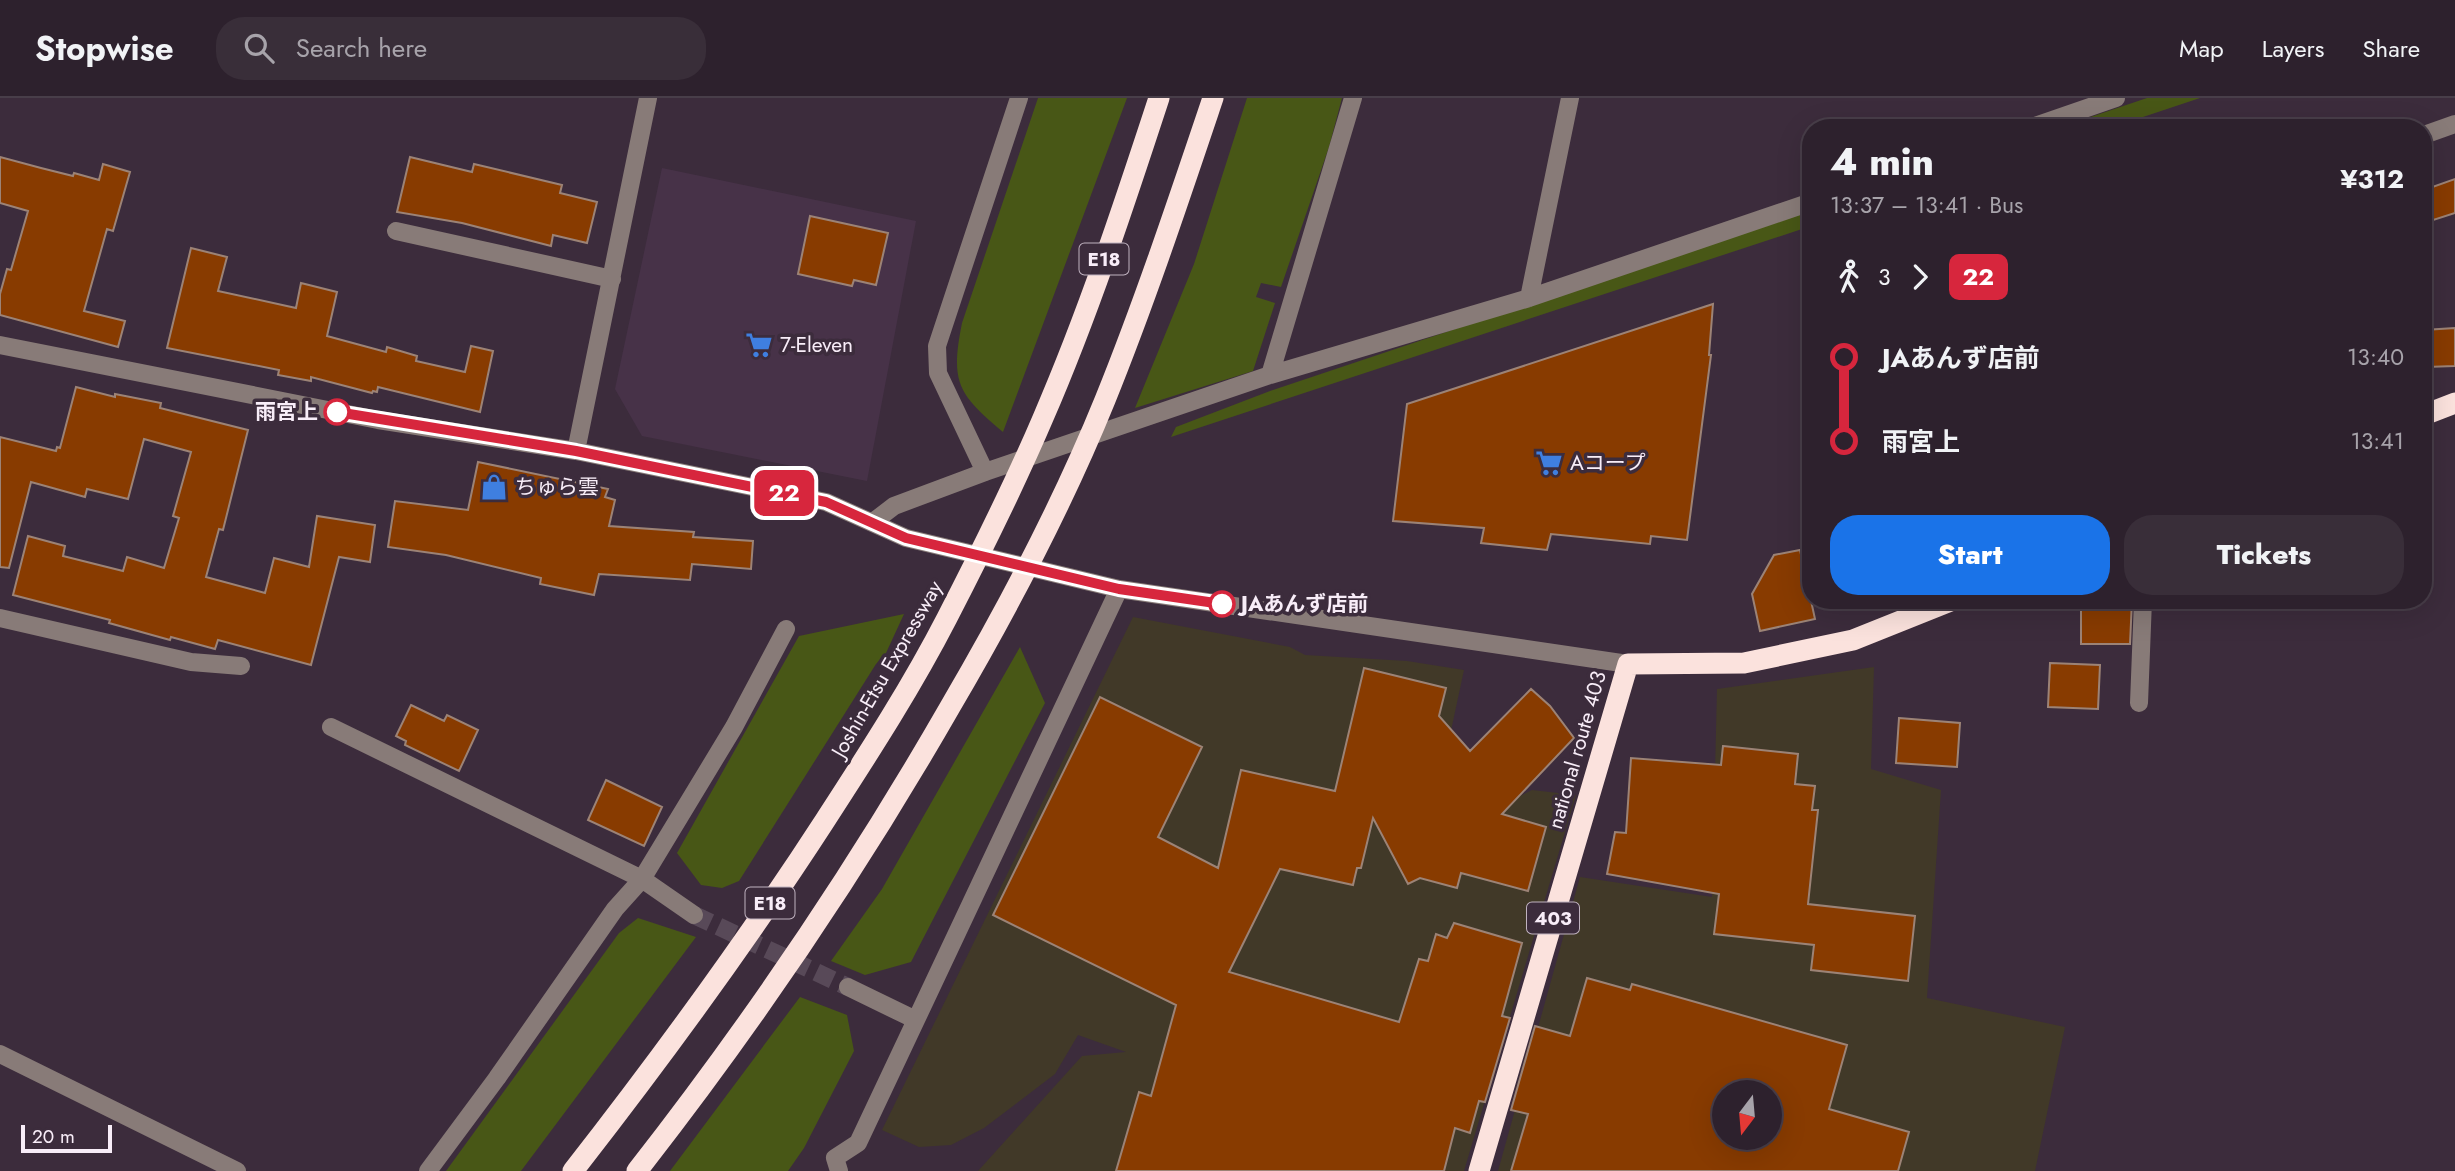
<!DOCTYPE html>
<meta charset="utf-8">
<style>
:root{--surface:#2d212d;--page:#392e39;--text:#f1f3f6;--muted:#a7a3aa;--line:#483e49;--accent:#1a73e8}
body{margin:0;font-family:Jost,"Noto Sans JP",sans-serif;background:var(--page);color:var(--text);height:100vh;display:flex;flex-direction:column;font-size:26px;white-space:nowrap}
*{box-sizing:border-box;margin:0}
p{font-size:23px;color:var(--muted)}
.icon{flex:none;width:38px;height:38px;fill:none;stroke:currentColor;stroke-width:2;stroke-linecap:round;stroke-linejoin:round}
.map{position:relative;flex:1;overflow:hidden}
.side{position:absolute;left:1802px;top:21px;width:630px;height:490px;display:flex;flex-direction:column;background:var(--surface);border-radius:28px;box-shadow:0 7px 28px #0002,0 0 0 2px var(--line)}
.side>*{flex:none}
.badge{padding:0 14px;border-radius:10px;font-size:24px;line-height:46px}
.needle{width:46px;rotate:196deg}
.buttons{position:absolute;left:1712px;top:982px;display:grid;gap:14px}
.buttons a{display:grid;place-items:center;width:70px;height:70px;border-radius:50%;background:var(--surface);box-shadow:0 7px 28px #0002,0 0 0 2px var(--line);font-size:35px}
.scale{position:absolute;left:21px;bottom:18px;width:91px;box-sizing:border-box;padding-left:7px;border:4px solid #f8edf8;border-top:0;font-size:19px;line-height:24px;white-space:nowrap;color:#f8edf8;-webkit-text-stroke:5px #3c2c3c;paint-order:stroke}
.map>.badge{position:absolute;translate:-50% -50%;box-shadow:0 0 0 4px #fff}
.legs{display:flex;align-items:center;gap:10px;height:77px;padding:0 28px;font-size:23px}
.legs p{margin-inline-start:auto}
.head{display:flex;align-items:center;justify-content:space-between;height:119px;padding:0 28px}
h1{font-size:38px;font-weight:800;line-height:52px}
.button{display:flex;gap:14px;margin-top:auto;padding:14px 28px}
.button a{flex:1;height:80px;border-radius:28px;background:var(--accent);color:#fff;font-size:28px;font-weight:800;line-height:80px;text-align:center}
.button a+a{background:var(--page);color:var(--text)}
ul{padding:0 28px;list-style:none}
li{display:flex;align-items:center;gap:24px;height:84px;font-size:26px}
li i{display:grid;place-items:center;width:10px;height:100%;margin:0 9px;background:currentColor}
li i::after{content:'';width:18px;height:18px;margin:-9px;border:5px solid;border-radius:50%;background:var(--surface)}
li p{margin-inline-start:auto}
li:first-child i{background:linear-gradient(#0000 50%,currentColor 0)}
li:last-child i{background:linear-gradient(currentColor 50%,#0000 0)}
header{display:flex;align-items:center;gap:42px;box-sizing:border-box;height:98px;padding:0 35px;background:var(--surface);border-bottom:2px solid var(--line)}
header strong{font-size:33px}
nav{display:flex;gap:38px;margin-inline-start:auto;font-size:24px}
.search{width:490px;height:63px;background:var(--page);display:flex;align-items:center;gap:18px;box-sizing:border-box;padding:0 24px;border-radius:28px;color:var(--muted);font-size:26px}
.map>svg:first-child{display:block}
.built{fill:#473248}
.industrial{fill:#413928;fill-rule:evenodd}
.green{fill:#485716}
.building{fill:#883b00;stroke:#9c8376;stroke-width:2;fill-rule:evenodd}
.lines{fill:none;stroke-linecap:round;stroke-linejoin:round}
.minor-tunnel{stroke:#584958;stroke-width:18;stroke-dasharray:18 9;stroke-linecap:butt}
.minor{stroke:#887b78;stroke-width:18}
.highway{stroke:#fbe2dd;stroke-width:21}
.line-1-casing{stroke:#fff;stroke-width:16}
.line-1{stroke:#d7263d;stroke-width:10}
.stop-1-dot{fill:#fff;stroke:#d7263d;stroke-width:3.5}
.labels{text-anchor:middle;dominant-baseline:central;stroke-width:7;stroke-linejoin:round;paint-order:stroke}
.shield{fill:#3c2c3c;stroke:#c0b3c0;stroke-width:2}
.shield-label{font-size:19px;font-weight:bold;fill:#f8edf8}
.poi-label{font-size:21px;fill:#f8edf8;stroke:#3c2c3c;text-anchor:start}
.stop-label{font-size:21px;font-weight:bold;fill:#f8edf8;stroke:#3c2c3c;text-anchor:end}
.street-label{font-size:21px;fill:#f8edf8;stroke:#3c2c3c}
</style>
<header>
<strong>Stopwise</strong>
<div class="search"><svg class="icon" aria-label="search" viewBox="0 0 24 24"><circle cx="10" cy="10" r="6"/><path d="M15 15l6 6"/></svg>Search here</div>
<nav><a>Map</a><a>Layers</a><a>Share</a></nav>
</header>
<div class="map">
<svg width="2455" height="1073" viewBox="0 0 2455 1073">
<rect width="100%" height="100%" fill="#3c2c3c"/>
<!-- built -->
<path class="built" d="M662,70L916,123L867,383L642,338L615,291Z"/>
<!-- industrial -->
<path class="industrial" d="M1133,519L1290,549L1305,557L1407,563L1464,572L1437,698L1468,724L1532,692L1576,697L1464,1073H978L1082,958L1126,954L1078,937L1055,976L984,1030L951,1047L919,1049L882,1032Z
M1874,569L1871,671L1941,692L1927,900L2065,929L2035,1073H1498L1580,779L1712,799L1717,591ZM1724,994H1769V1040H1724Z"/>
<!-- green -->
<path class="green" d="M1038,0H1127L1003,334C958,296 950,285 962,225Z
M1247,0H1342L1329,49L1281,189L1261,185L1256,199L1275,205L1253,273L1135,310L1194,166Z
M2147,0H2200L2110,30H2058Z
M1811,112V128L1171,339L1176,329L1270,293Z
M904,516L886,555L876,566L739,783L722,790L701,787L677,755L799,538Z
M1020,549L1045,605L911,864L865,877L831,863L882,791Z
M638,820L696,839L521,1073H446L619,835Z
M800,899L847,917L854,953L804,1050L788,1073H670Z"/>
<!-- building -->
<path class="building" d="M0,59L41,70L73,78L74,75L99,82L103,66L130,74L113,133L107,131L84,213L125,223L118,249L0,217V196L7,171L11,172L28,113L0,105Z
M410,59L472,74L474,66L562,87L560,95L597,104L587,145L553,137L551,148L462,125L397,114Z
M2455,81V115L2424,125V92Z
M810,118L888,135L876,187L854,182L852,188L798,176Z
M191,150L227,159L218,193L296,210L301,185L337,194L327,238L386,254L387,249L417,258L416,263L465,274L471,248L493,253L480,314L378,289L377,294L373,293L372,295L311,279V283L278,277L279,272L167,250Z
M1713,206L1709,257H1711L1687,442L1651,438L1650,446L1551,436L1547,452L1481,445L1484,430L1393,423L1407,306Z
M2455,230V268L2426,269L2424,232Z
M76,289L115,299V296L161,305L160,310L248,332L223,432L219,431L206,479L265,495L274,460L309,469L317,418L375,427L370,464L339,459L311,567L218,542L215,551L171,539L170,542L109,525L110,522L13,497L28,438L65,448L63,458L123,473L127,459L164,470L179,420L173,418L191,354L144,341L128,401L87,391L85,399L31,384L9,470L0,469V339L56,353L57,349L60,350Z
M478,364L608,391L605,399L615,402L609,428L694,434L693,439L753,443L751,471L692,466L690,482L599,476L594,497L540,486L541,480L446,457L388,449L395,403L468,412Z
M1800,452L1815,521L1760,533L1752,496L1774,457Z
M2104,502H2132L2130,546H2081V505H2104Z
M2050,565L2100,567L2098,611L2048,609Z
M1364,570L1446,590L1439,618L1470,653L1531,591L1550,608L1574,640L1502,716L1546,729L1528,793L1461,775L1457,790L1420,780L1408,786L1373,720L1361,770H1357L1353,787L1280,771L1229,874L1399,924L1419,861L1428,863L1436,836L1447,840L1454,825L1522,845L1502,918L1510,920L1485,1004L1479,1003L1470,1035L1455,1030L1444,1073H1116L1139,994L1151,998L1176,907L993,817L1100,599L1202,649L1158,739L1218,770L1241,672L1335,693Z
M411,607L444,623L447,617L478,632L459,673L405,647L406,643L396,638Z
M1899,620L1960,625L1957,669L1896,665Z
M1723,648L1798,656L1795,686L1815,688L1812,712H1818L1808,806L1915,818L1908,883L1811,872L1814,847L1714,836L1719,796L1607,776L1615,734L1626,735L1631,660L1721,667Z
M606,682L662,709L644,748L588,722Z
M1587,880L1630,892L1632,886L1847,947L1829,1011L1909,1034L1898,1073H1511L1528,1016L1511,1012L1535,928L1570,938ZM1724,994H1769V1040H1724Z"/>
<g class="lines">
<!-- minor-tunnel -->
<path class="minor-tunnel" d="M694,817L848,889"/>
<!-- minor -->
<path class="minor" d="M2029,30L2116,0
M2424,37L2455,26
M396,133L612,181
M1529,200L1570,0
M0,247L378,322L576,353L826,404L906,440L1119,491L1628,566
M1270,277L1353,0
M576,353L648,0
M985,374L938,275L937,248L1019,0
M873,424L894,408L985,374L1270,277L1529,200L1811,104
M0,520L191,564L241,568
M2139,605L2143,502
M331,629L642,781L734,629L786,531
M848,889L916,922L1119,491
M0,956L237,1073
M428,1073L497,980L615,811L642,781L694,817
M839,1073L835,1060L858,1045L916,922"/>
<!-- highway -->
<path class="highway" d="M2424,317L2455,305
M573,1073C662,959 747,843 826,721C868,656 911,590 947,520C981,454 1014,388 1043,320C1088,216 1124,107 1159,0
M637,1073C752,926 857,771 950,609C1008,510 1062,408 1105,302C1145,203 1179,101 1213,0
M1479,1073L1628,566L1744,565L1853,542L1953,502"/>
</g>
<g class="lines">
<!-- line-1 casing -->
<g class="line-1-casing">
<path id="line-1" d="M337,314L576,353L826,404L906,440L1119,491L1222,506"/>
</g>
<!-- line-1 -->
<use href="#line-1" class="line-1"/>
</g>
<!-- icons -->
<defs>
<g id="supermarket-bare" transform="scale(2.1)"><path d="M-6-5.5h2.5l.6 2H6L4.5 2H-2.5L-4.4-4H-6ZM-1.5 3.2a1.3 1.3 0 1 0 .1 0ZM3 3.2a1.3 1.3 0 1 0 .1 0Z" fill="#3f7fe0" stroke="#3c2c3c" stroke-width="2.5" paint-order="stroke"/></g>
<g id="shop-bare" transform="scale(2.1)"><path d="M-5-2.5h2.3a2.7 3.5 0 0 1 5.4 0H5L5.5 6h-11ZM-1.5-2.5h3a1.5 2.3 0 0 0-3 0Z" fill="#3f7fe0" stroke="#3c2c3c" stroke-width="2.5" paint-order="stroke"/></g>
</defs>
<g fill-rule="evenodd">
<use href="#supermarket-bare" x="759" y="247"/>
<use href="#supermarket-bare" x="1549" y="365"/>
<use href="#shop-bare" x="494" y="389"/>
</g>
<!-- markers -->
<g class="stop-1-dot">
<circle cx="337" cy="314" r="12"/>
<circle cx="1222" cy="506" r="12"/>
</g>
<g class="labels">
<!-- shield labels -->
<g class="shield">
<rect x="1079.5" y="145.5" width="49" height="31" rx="5"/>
<rect x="745.5" y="789.5" width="49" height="31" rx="5"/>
<rect x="1527" y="804.5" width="52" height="31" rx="5"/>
</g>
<g class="shield-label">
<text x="1104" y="161">E18</text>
<text x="770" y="805">E18</text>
<text x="1553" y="820">403</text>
</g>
<!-- poi labels -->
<g class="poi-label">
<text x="780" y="247">7-Eleven</text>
<text x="1570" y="365">Aコープ</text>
<text x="515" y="389">ちゅら雲</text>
</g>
<!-- stop labels -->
<g class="stop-label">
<text x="318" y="314">雨宮上</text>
<text x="1241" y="506" text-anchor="start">JAあんず店前</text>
</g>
<!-- street labels -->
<g class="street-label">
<text transform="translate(887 571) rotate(-60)">Joshin-Etsu Expressway</text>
<text transform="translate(1577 652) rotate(-74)">national route 403</text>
</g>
</g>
</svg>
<div class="buttons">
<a><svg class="needle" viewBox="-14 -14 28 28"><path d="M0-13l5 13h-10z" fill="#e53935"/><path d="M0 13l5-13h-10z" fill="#a7a3aa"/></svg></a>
</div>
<div class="scale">20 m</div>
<b class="badge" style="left:784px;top:395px;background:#d7263d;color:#fff">22</b>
<section class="side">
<div class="head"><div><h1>4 min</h1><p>13:37 – 13:41 · Bus</p></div><b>¥312</b></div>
<div class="legs"><svg class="icon" aria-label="walk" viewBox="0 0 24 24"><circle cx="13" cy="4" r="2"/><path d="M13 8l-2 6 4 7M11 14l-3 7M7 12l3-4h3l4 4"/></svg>3<svg class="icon" aria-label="forward" viewBox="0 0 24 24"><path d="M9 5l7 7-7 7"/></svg><b class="badge" style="background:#d7263d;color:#fff">22</b></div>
<ul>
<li><i style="color:#d7263d"></i><b>JAあんず店前</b><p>13:40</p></li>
<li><i style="color:#d7263d"></i><b>雨宮上</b><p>13:41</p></li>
</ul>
<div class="button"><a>Start</a><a>Tickets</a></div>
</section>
</div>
